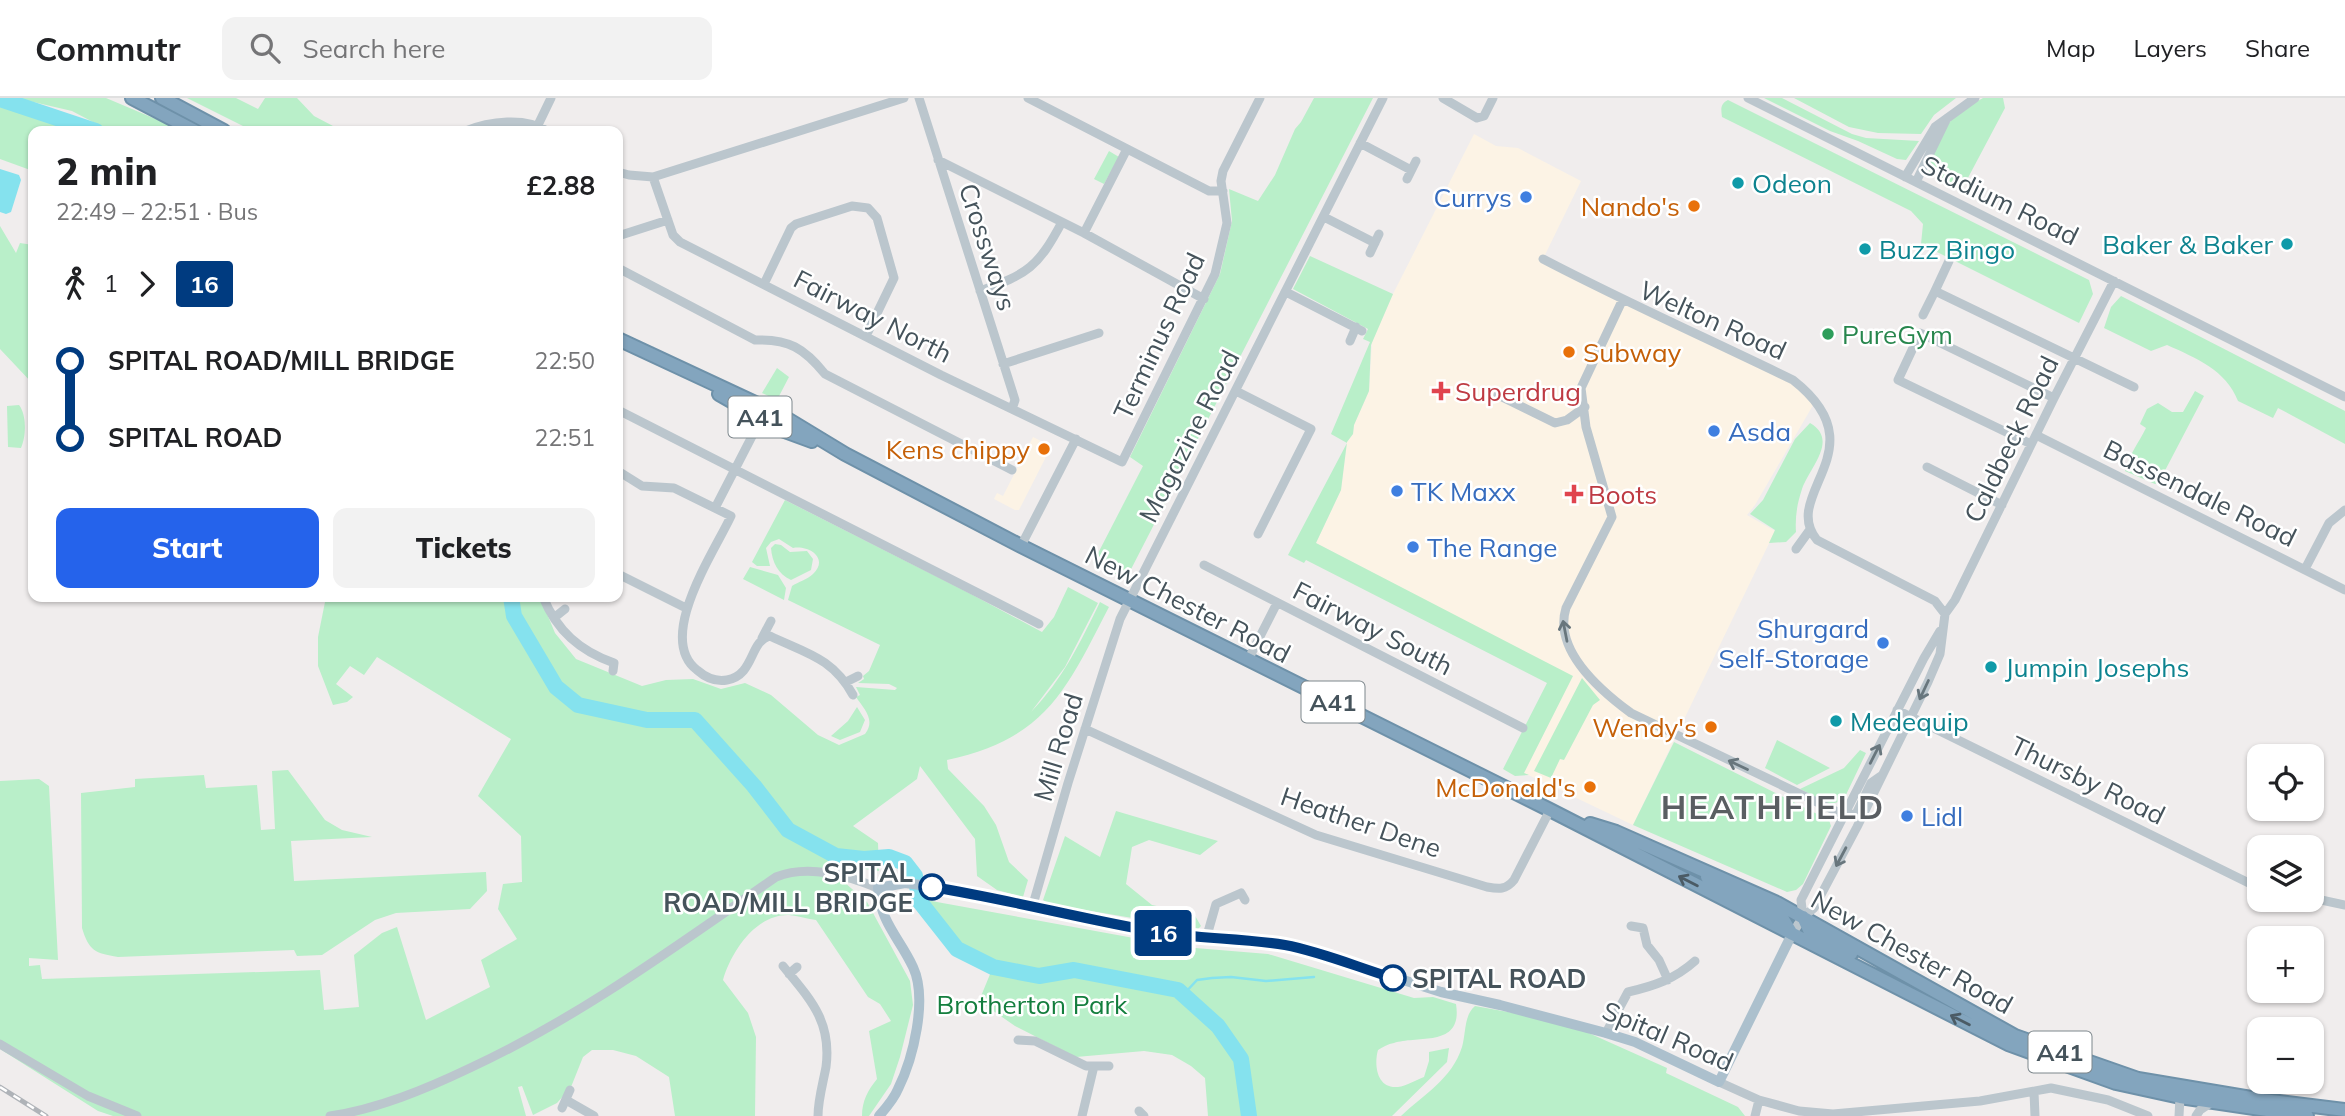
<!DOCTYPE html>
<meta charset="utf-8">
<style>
:root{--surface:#fff;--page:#f2f2f2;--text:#202124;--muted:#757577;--line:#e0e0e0;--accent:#2563eb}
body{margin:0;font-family:Mulish,sans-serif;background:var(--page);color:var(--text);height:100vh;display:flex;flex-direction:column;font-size:26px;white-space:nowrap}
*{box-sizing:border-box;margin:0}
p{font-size:23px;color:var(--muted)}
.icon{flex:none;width:38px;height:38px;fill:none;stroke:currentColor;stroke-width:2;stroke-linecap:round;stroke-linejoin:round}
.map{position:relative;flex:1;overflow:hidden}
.side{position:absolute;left:28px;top:28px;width:595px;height:476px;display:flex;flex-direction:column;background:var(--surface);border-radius:14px;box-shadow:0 2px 5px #0004}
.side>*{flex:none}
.badge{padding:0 14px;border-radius:5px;font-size:24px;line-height:46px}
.tools{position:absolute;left:2247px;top:646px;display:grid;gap:14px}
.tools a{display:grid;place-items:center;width:77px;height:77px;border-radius:14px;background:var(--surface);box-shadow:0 2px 5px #0004;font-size:35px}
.map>.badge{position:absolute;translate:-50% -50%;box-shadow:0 0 0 4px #fff}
.legs{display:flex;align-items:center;gap:10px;height:77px;padding:0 28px;font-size:23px}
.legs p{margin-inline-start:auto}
.head{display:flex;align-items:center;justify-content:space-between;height:119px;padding:0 28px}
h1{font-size:38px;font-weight:800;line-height:52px}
.button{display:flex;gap:14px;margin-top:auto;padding:14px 28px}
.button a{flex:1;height:80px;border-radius:14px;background:var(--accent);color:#fff;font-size:28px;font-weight:800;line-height:80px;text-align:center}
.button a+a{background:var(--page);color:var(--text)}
ul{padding:0 28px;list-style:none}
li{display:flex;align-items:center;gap:24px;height:77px;font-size:26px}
li i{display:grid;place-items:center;width:10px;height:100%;margin:0 9px;background:currentColor}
li i::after{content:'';width:18px;height:18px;margin:-9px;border:5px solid;border-radius:50%;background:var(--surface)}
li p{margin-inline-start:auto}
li:first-child i{background:linear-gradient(#0000 50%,currentColor 0)}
li:last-child i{background:linear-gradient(currentColor 50%,#0000 0)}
header{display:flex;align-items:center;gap:42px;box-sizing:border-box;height:98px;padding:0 35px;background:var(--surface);border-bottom:2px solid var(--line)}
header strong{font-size:33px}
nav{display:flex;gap:38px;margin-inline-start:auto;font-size:24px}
.search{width:490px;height:63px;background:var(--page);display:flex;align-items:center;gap:18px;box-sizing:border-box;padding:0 24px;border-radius:14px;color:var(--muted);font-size:26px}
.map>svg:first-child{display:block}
.commercial{fill:#fcf3e5}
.green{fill:#b9efc9}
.water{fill:#85e2ee}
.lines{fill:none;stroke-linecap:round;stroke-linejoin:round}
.stream{stroke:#85e2ee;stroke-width:2.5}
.river{stroke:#85e2ee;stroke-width:16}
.highway-casing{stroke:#6e91a9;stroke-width:16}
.minor{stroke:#bbc6cd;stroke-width:9}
.major{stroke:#acc0cd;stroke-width:10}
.highway{stroke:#83a5be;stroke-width:12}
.rail-casing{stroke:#afb3b8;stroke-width:5}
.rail{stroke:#fff;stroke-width:2.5;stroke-dasharray:8;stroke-linecap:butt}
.oneway{stroke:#68767d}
.oneway2{stroke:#4b5b65}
.line-1-casing{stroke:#fff;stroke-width:16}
.line-1{stroke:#003b80;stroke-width:10}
.culture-dot{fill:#0f9aa8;stroke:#fff;stroke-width:2.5}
.shop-dot{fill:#3f7fe0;stroke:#fff;stroke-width:2.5}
.food-dot{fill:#e8710a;stroke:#fff;stroke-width:2.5}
.leisure-dot{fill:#2e9e5b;stroke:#fff;stroke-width:2.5}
.health-dot{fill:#e0444e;stroke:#fff;stroke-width:2.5}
.stop-1-dot{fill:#fff;stroke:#003b80;stroke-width:3.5}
.labels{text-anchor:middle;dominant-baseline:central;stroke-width:5;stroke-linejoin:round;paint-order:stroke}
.shield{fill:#fff;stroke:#7d878c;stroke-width:2}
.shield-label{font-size:24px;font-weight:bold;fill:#45535b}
.culture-label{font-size:26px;fill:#0d838f;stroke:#fff;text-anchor:start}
.shop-label{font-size:26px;fill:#366cbe;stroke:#fff;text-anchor:start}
.street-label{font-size:26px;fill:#45535b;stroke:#fff}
.food-label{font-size:26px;fill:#c56008;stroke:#fff;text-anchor:end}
.leisure-label{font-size:26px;fill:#27864d;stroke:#fff;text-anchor:start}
.health-label{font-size:26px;fill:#be3a42;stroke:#fff;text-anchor:start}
.stop-label{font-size:26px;font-weight:bold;fill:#45535b;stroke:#fff;text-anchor:end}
.park-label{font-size:26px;fill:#147e3e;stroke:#fff}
.district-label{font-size:33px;font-weight:bold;letter-spacing:2px;fill:#5a5e62;stroke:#fff}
</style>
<header>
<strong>Commutr</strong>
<div class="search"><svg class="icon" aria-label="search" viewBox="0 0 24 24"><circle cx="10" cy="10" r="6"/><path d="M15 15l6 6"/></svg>Search here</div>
<nav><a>Map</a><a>Layers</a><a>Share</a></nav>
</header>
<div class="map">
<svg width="2345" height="1018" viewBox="0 0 2345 1018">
<rect width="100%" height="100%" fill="#f0eded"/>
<!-- commercial -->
<path class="commercial" d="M1474,36L1496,48L1518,50L1581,83L1543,161L1793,282L1816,302L1755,407L1747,417L1775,433L1633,727L1524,675L1572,579L1316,445L1341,392L1347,344L1353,336L1354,327L1369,293L1372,244L1393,196Z
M1033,339L1049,347L1050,351L1019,412H1015L994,401L997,395L1003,398Z"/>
<!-- green -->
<path class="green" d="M16,0H106L184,33H110L72,13Z
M187,0H236L258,11L265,0H297L314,18L333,28L330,33H253Z
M1314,0H1373L1126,481L1093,465L1143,368L1130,359L1220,176L1232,123L1229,91L1258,103L1275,77L1295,31L1301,24Z
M1764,0H1782L1852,36L1866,40L1919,43L1906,62L1897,61L1858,43L1830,33Z
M1794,0H1956L1934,17L1921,36L1878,35L1849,29Z
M1983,0H2003L2005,10L1961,93L1929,74C1931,57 1945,25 1959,14C1966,9 1975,5 1983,0Z
M1728,2L2089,182L2093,196L2079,225L1921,146L1923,126L1911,113L1722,19C1721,11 1720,6 1728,2Z
M0,8L34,16L82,33H33V73L0,61Z
M1109,53L1119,59L1104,86L1094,81Z
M0,128L16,155L20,145L33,147V286L0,251Z
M1310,158L1393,196L1371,247L1369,293L1354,327L1353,336L1347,344L1341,392L1316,445L1573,578L1524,675L1529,677L1515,678L1503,671L1547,585L1306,462L1304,465L1288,457L1347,345L1331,336L1370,244L1363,241L1368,231L1293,191Z
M2121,198L2345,313V346L2278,310L2273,320L2238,303C2226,272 2196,260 2167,247L2151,253L2104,230L2111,209Z
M777,270L789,279L777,302L762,295Z
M2195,293L2204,298L2159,384L2155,386L2125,373C2129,357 2139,344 2146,330L2140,326L2147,311L2158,305L2172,314H2183Z
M19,307C27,317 26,339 21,350L8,349L7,308Z
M1810,325C1839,342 1810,369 1802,391C1797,406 1795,419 1796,434L1786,444L1769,445L1775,432L1750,416L1763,402L1795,341Z
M785,402L969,495L1042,534L1054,519L1068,489L1098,505L1065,569L1031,614C1063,581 1080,545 1100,504L1109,509C1066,592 1047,640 947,662L948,671L984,708L996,727L1009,764L1028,782L1023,799L997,792L977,778L975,741L920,668L917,681L853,728L878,745L879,773L832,766L831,780L844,784L867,804L910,883L913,907L900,959L891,986L869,1018H862C862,1003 868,992 877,981L869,933L891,923L880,906L868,899L816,822C808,821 798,818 789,817C756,816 731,854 723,882L748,915L756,939L755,1018H675L669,979L636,958L613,952H592L583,959L571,989L557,1005L533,1017L522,988L518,989L526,1018H113L98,1013L0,951V683L39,681L49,688L58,862L29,860V868L40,867L42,881L320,872L324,912L359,909L354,857L382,835L397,829L426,922L490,889L481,862L517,841L498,811L503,786L522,784L521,738L478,698L511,641L377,559L364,577L350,568L336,586L353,599L347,604L333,607L318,568V539L326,499H540L555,535L576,561L642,588L666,582L693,581L721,591L745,585L771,597L818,637L839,647L865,636C876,622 864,611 856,599L860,597L856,589L895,592L897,590L889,586L858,585L864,581L863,578L869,573L880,547L788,502L792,488C798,484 808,481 813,476C829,461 810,447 793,450L779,441L771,444L766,450L770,468H757L752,464Z
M775,446L781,447L790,454L807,453L813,461L811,472L791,482C778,476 772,464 771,450Z
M750,469L778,477L786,490L784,502L743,481Z
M1582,580L1600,602L1593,607L1564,662L1560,661L1551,680L1534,673Z
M857,609L865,622L860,634L840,642L831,638L848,623Z
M1777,642L1830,670L1797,687L1765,670Z
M1674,644L1829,722L1831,728L1803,786L1796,792L1787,794L1633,727Z
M1860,652L1866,655L1843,703L1830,706L1800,691L1844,670Z
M288,672L325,722L342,732L372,739L291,743L294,783L486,774L487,793L470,811L396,815L375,822L322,857L297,858L294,852L118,859C95,855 89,853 82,830L81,695L135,689V681L204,677L206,690L257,687L261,732L275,731L272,673Z
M1116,713L1218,743L1200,757L1149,742L1132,749L1126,786L1152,807L1194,816L1201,828L1198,831L1049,806L1043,802L1065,738L1100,759Z
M926,802L1183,849L1268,856L1414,900L1433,899L1456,906C1463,950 1419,937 1394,945C1388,946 1383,949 1378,952C1374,966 1376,991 1398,989C1406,988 1416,982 1424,979L1429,963V954L1449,950L1447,964L1392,1018H1208L1205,980L1191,968L1172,957L1144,953L1076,959L1015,928L979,903L993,869L957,851L925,810Z
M1475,908L1536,919L1582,932L1667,970L1666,975L1738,1009L1745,1018H1401C1424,996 1452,981 1462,949C1466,935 1464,917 1475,908Z"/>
<!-- water -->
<path class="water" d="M0,71L19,77L21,82L11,114L6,116L0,114Z"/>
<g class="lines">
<!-- stream -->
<path class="stream" d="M1183,897L1197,882L1212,880L1231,879L1266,883L1314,879"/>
<!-- river -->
<path class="river" d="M0,1L96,33
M511,499L514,518L556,589L578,607L647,622H695L754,688L788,732L836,758L864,761L889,759L905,765L915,778L920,804L957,851L993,869L1039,878L1074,872L1178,892L1218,928L1241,961L1249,1018"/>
<!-- highway casing -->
<g class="highway-casing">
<path id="highway" d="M132,0L195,33
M162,0L224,33
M618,241L779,316L845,356L1021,448L1550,712L2008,946L2116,985L2180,999L2307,1018
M719,296L782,332L812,343
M1590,726L1616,734L1777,805L2015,938L2138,981L2263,1002L2345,1012
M1707,779L1723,792L1783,821L1792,836
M1803,819L1810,834L1851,856"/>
</g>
<!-- minor -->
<path class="minor" d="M919,0L1015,302L1012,311
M1028,0L1209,93H1223
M1443,0L1477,20L1484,18L1493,0
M1748,0L2345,299
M538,27L551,0
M466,33C489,23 526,19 547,33
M1360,45L1411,72
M938,62L1084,135L1204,201
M618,74L629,77L653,79L904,0
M653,79L673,137L680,144L941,277L1122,364L1215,176L1227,125L1221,83L1223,73L1260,0
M1905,79L1935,29L1975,0
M1407,81L1416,63
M1916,84L1947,20
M1324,119L1375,145
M1084,135L1127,51
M618,138L668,122
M1370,155L1379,136
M1543,161C1625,204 1709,241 1793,282C1881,351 1779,396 1817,442L1935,503L1945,516
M618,170L755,242C789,241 804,250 825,276L1012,372
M764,186L791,130L796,126L852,108L868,110L877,120L894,180L866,238
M980,193C1028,176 1038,169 1062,124
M1935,193L1949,163
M1286,194L1362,233
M1622,203L1581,290L1586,329L1612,419L1566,510C1553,552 1601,593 1631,615L1844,717
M1923,217L1935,193L2134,289
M1350,243L1356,229
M1003,266L1099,235
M1236,293L1311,331L1258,436
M1498,297L1555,325L1567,322L1585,309
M618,312L1039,526
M2036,337L2345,492
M2031,346L1898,282L1920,235L2054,300
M1927,369L2002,407
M618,373L642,388L674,390L731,418C715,453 655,540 697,572C705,579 716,584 727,582C755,577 749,543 770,538C805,555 832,559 853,597
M715,410L764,315
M1021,448L1076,341
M1796,451L1809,433
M1204,467L1523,630
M2305,471L2329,425L2345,412
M618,476L686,510
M543,499C557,533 580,553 614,565L613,573
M555,519L565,511
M762,540L771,523
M1248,562L1277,505
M846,584L858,578
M1897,612L2259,790
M1085,631L1316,737L1487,789C1499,791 1506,792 1514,782L1550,712
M1844,717L1856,716L1871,685L1881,678
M2312,800L2345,807
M1032,810L1068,685L1120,521L1383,0
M1803,819L1801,802L1924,560L1940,533
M1631,828L1643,830L1647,847L1659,862L1668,882
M1792,836L1803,819L1814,810L1857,729L1928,584L1940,556L1945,516L1955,502L2054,300L2114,183
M1206,841L1216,806L1241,795L1245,802
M783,868C810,901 832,923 826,969C823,985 818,1002 818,1018
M789,876L797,869
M1606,935L1628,894C1654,888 1675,881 1695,863
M1018,942L1035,943L1086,968H1109
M0,946L88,998L137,1018
M1719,984L1759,1002L1799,1013L1833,1016L1980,1003L2051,990L2108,1002L2148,1018
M2034,994L2035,1018
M566,1002L594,1018
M562,1010L570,992
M1139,1013L1144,1018
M330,1018C378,1011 426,991 470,970C580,919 676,848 776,779C808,766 846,777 878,790
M1082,1018L1094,968
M1755,1018L1759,1002
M2179,1018L2180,999
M2196,1018L2200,1012L2212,1004"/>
<!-- major -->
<path class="major" d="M879,1018C886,1010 894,1001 898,991C913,961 928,901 913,869C899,839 881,826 878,790L905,785L928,788L968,794L1032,810L1159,834L1282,847L1309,852L1441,894L1500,907L1606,935L1635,944L1719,984L1792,836"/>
<!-- highway -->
<use href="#highway" class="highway"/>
<!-- rail casing -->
<g class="rail-casing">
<path id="rail" d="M0,989L46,1018"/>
</g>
<!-- rail -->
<use href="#rail" class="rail"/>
</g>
<!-- one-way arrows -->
<defs><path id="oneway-shaft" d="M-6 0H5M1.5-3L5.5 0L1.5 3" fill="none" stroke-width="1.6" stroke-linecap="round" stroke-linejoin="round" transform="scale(1.75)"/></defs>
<g class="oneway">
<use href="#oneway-shaft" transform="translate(1565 533) rotate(-101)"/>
<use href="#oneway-shaft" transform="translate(1924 592) rotate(115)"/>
<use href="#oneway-shaft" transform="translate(1875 656) rotate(-63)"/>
<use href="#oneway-shaft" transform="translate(1738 667) rotate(-155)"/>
<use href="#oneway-shaft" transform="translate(1841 759) rotate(118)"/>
</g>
<g class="oneway2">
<use href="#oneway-shaft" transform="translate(1688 783) rotate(-153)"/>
<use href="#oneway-shaft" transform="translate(1960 922) rotate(-153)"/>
</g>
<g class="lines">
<!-- line-1 casing -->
<g class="line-1-casing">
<path id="line-1" d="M932,789C1007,801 1082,821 1157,834C1200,841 1243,840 1285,847C1322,854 1357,869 1393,880"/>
</g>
<!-- line-1 -->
<use href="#line-1" class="line-1"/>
</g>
<!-- markers -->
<g class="culture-dot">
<circle cx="1738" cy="85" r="7"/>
<circle cx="2287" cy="146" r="7"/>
<circle cx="1865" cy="151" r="7"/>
<circle cx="1991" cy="569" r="7"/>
<circle cx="1836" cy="623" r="7"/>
</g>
<g class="shop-dot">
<circle cx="1526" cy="99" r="7"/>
<circle cx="1714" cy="333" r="7"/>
<circle cx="1397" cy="393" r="7"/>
<circle cx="1413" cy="449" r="7"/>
<circle cx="1883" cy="545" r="7"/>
<circle cx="1907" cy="718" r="7"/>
</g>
<g class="food-dot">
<circle cx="1694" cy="108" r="7"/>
<circle cx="1569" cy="254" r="7"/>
<circle cx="1044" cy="351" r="7"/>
<circle cx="1711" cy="629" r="7"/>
<circle cx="1590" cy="689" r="7"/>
</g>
<circle class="leisure-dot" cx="1828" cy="236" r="7"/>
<g class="health-dot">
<path d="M1437.5 282.5h7v7h7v7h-7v7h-7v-7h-7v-7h7z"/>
<path d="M1570.5 385.5h7v7h7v7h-7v7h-7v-7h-7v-7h7z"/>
</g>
<g class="stop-1-dot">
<circle cx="932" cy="789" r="12"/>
<circle cx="1393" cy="880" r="12"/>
</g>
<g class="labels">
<!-- shield labels -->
<g class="shield">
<rect x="728.5" y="298.5" width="63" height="41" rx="5"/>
<rect x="1301.5" y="583.5" width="63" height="41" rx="5"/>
<rect x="2028.5" y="933.5" width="63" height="41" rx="5"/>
</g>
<g class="shield-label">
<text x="760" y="319">A41</text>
<text x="1333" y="604">A41</text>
<text x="2060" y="954">A41</text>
</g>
<!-- culture labels -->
<g class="culture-label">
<text x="1752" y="85">Odeon</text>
<text x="2273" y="146" text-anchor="end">Baker &amp; Baker</text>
<text x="1879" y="151">Buzz Bingo</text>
<text x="2005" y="569">Jumpin Josephs</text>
<text x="1850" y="623">Medequip</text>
</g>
<!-- shop labels -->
<g class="shop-label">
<text x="1512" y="99" text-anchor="end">Currys</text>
<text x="1728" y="333">Asda</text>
<text x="1411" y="393">TK Maxx</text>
<text x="1427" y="449">The Range</text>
<text x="1869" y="530" text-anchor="end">Shurgard<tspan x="1869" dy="30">Self-Storage</tspan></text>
<text x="1921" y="718">Lidl</text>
</g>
<!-- street labels -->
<g class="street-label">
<text transform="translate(2000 102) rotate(26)">Stadium Road</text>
<text transform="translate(988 149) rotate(72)">Crossways</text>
<text transform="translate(873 218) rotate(27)">Fairway North</text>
<text transform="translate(1713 222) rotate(24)">Welton Road</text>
<text transform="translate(1159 238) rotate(-65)">Terminus Road</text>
<text transform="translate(1189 338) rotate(-63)">Magazine Road</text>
<text transform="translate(2011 341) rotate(-64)">Caldbeck Road</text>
<text transform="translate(2200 395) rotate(26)">Bassendale Road</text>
<text transform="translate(1188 506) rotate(27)">New Chester Road</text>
<text transform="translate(1373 530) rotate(27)">Fairway South</text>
<text transform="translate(1058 649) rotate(-73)">Mill Road</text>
<text transform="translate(2088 682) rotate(26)">Thursby Road</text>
<text transform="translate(1361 724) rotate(19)">Heather Dene</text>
<text transform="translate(1912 854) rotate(29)">New Chester Road</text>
<text transform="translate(1668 938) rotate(23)">Spital Road</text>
</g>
<!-- food labels -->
<g class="food-label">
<text x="1680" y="108">Nando's</text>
<text x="1583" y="254" text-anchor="start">Subway</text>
<text x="1030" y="351">Kens chippy</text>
<text x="1697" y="629">Wendy's</text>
<text x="1576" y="689">McDonald's</text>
</g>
<!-- leisure labels -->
<g class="leisure-label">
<text x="1842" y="236">PureGym</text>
</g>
<!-- health labels -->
<g class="health-label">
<text x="1455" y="293">Superdrug</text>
<text x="1588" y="396">Boots</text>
</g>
<!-- stop labels -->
<g class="stop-label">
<text x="913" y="774">SPITAL<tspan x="913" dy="30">ROAD/MILL BRIDGE</tspan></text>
<text x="1412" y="880" text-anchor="start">SPITAL ROAD</text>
</g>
<!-- park labels -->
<g class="park-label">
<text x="1032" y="906">Brotherton Park</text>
</g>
<!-- district labels -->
<g class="district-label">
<text x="1773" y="708">HEATHFIELD</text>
</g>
</g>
</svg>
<div class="tools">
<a><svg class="icon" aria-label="locate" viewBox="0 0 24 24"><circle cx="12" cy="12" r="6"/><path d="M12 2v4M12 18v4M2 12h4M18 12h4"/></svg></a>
<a><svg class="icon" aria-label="layers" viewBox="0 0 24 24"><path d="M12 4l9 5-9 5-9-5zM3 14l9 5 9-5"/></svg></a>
<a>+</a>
<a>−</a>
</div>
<b class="badge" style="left:1163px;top:835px;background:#003b80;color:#fff">16</b>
<section class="side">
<div class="head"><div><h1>2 min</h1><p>22:49 – 22:51 · Bus</p></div><b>£2.88</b></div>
<div class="legs"><svg class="icon" aria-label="walk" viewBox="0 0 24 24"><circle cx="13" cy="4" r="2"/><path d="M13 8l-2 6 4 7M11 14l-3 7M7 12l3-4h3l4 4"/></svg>1<svg class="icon" aria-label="forward" viewBox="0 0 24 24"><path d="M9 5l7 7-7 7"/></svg><b class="badge" style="background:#003b80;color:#fff">16</b></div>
<ul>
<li><i style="color:#003b80"></i><b>SPITAL ROAD/MILL BRIDGE</b><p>22:50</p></li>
<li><i style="color:#003b80"></i><b>SPITAL ROAD</b><p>22:51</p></li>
</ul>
<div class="button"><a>Start</a><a>Tickets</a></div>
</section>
</div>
